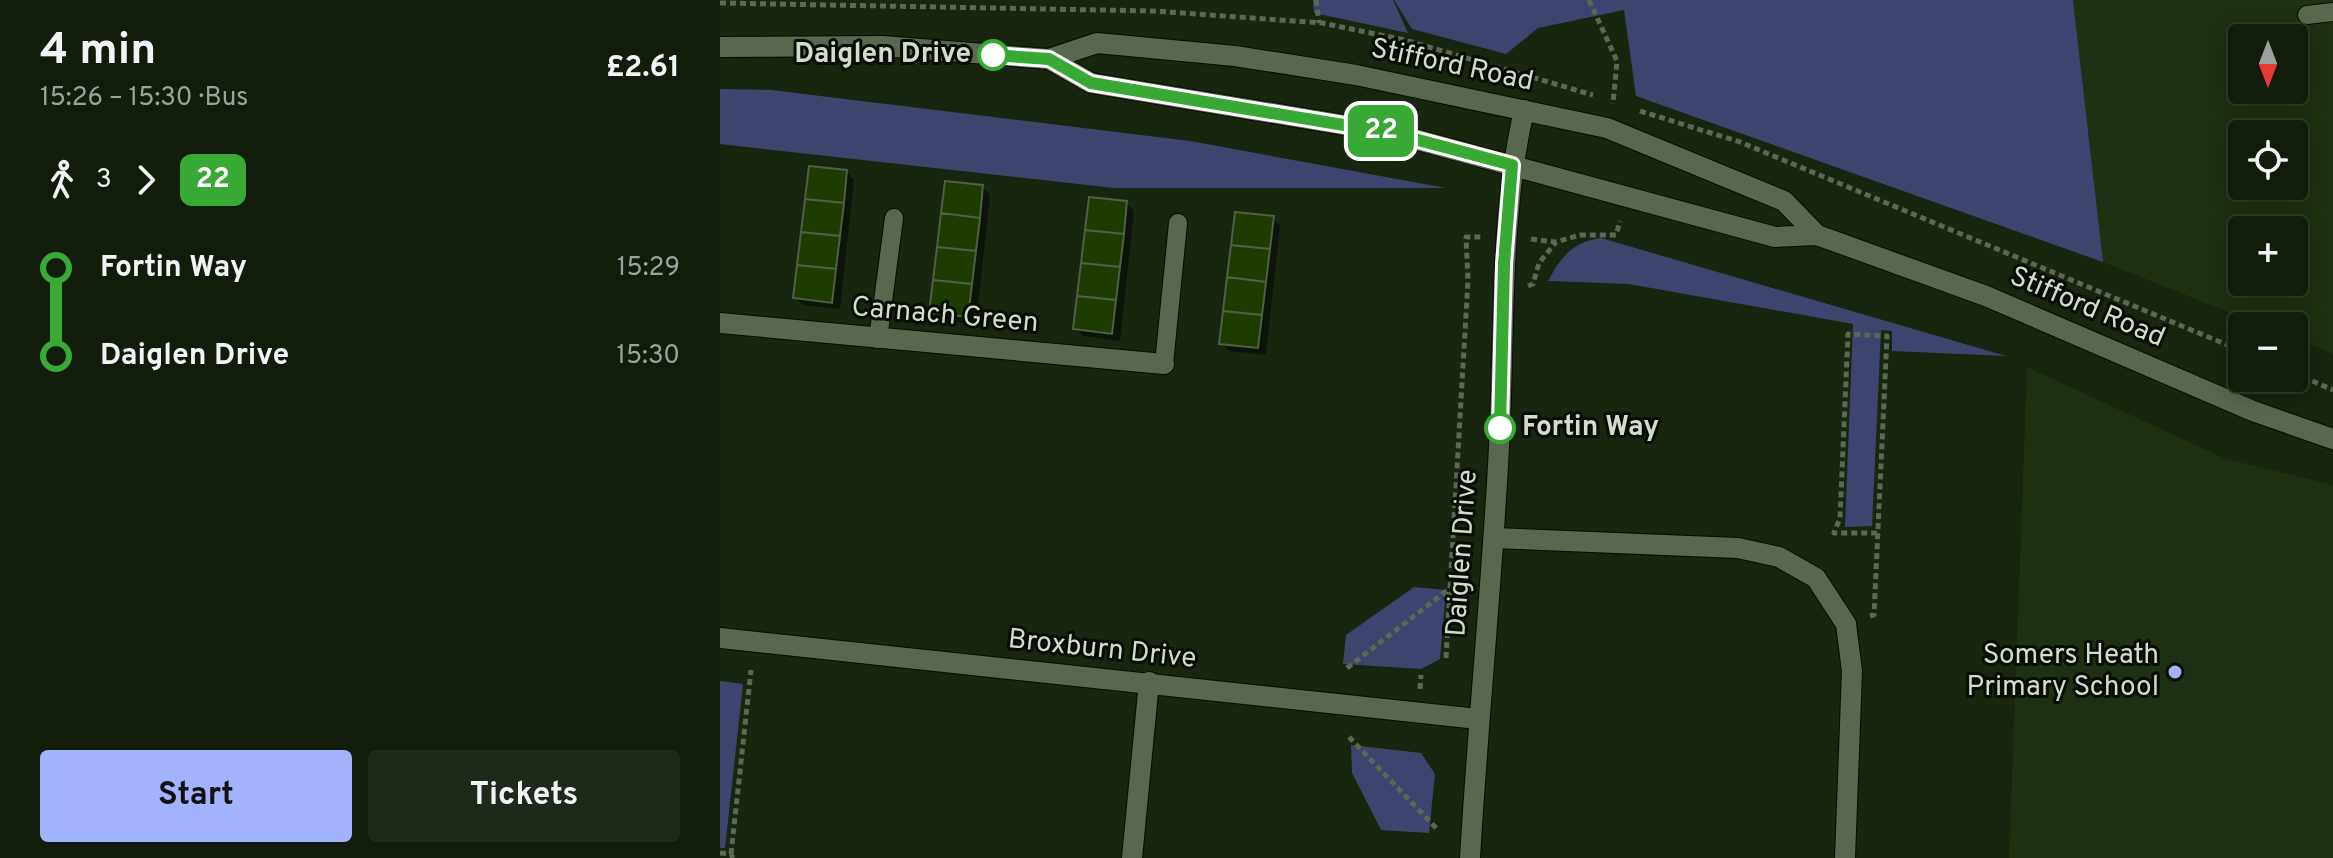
<!DOCTYPE html>
<meta charset="utf-8">
<style>
:root{--surface:#121c0b;--page:#1f2919;--text:#f1f3f6;--muted:#9ca19d;--line:#313a2c;--accent:#a2b2fd}
body{margin:0;font-family:Overpass,sans-serif;background:var(--page);color:var(--text);height:100vh;display:flex;flex-direction:column;font-size:30px;white-space:nowrap}
*{box-sizing:border-box;margin:0}
p{font-size:26px;color:var(--muted)}
.icon{flex:none;width:44px;height:44px;fill:none;stroke:currentColor;stroke-width:2;stroke-linecap:round;stroke-linejoin:round}
.map{position:relative;flex:1;overflow:hidden}
.details{display:flex;flex-direction:column;background:var(--surface);width:720px}
.details>*{flex:none}
.badge{padding:0 16px;border-radius:12px;font-size:28px;line-height:52px}
.needle{width:52px;rotate:180deg}
.tools{position:absolute;left:1508px;top:24px;display:grid;gap:16px}
.tools a{display:grid;place-items:center;width:80px;height:80px;border-radius:8px;background:var(--surface);box-shadow:0 4px 20px #0003,0 0 0 2px var(--line);font-size:40px}
.map>.badge{position:absolute;translate:-50% -50%;box-shadow:0 0 0 4px #fff}
.legs{display:flex;align-items:center;gap:12px;height:88px;padding:0 40px;font-size:26px}
.legs p{margin-inline-start:auto}
.overview{display:flex;align-items:center;justify-content:space-between;height:136px;padding:0 40px}
h1{font-size:44px;font-weight:700;line-height:60px}
.action{display:flex;gap:16px;margin-top:auto;padding:16px 40px}
.action a{flex:1;height:92px;border-radius:8px;background:var(--accent);color:#111;font-size:32px;font-weight:700;line-height:92px;text-align:center}
.action a+a{background:var(--page);color:var(--text)}
ul{padding:0 40px;list-style:none}
li{display:flex;align-items:center;gap:28px;height:88px;font-size:30px}
li i{display:grid;place-items:center;width:12px;height:100%;margin:0 10px;background:currentColor}
li i::after{content:'';width:20px;height:20px;margin:-10px;border:6px solid;border-radius:50%;background:var(--surface)}
li p{margin-inline-start:auto}
li:first-child i{background:linear-gradient(#0000 50%,currentColor 0)}
li:last-child i{background:linear-gradient(currentColor 50%,#0000 0)}
main{display:flex;flex:1;min-height:0}
.map>svg:first-child{display:block}
.built{fill:#1f3013;fill-rule:evenodd}
.green{fill:#3d456e}
.shadow{fill:#0007}
.building{fill:#1e3c00;stroke:#505f46;stroke-width:2}
.lines{fill:none;stroke-linecap:round;stroke-linejoin:round}
.lane-casing{stroke:#040e00;stroke-width:20}
.street-casing{stroke:#040e00;stroke-width:22}
.secondary-casing{stroke:#040e00;stroke-width:22}
.path{stroke:#5c6754;stroke-width:5;stroke-dasharray:6 4;stroke-linecap:butt}
.lane{stroke:#58674e;stroke-width:18}
.street{stroke:#58674e;stroke-width:20}
.secondary{stroke:#58674e;stroke-width:20}
.line-1-casing{stroke:#fff;stroke-width:18}
.line-1{stroke:#39a935;stroke-width:12}
.stop-1-dot{fill:#fff;stroke:#39a935;stroke-width:4}
.poi-dot{fill:#a2b2fd;stroke:#070c04;stroke-width:3}
.labels{text-anchor:middle;dominant-baseline:central;stroke-width:6;stroke-linejoin:round;paint-order:stroke}
.stop-label{font-size:28px;font-weight:bold;fill:#d2dbcd;stroke:#070c04;text-anchor:end}
.street-label{font-size:28px;fill:#d2dbcd;stroke:#070c04}
.poi-label{font-size:28px;fill:#d2dbcd;stroke:#070c04;text-anchor:end}
</style>
<main>
<section class="details">
<div class="overview"><div><h1>4 min</h1><p>15:26 – 15:30 · Bus</p></div><b>£2.61</b></div>
<div class="legs"><svg class="icon" aria-label="walk" viewBox="0 0 24 24"><circle cx="13" cy="4" r="2"/><path d="M13 8l-2 6 4 7M11 14l-3 7M7 12l3-4h3l4 4"/></svg>3<svg class="icon" aria-label="forward" viewBox="0 0 24 24"><path d="M9 5l7 7-7 7"/></svg><b class="badge" style="background:#39a935;color:#fff">22</b></div>
<ul>
<li><i style="color:#39a935"></i><b>Fortin Way</b><p>15:29</p></li>
<li><i style="color:#39a935"></i><b>Daiglen Drive</b><p>15:30</p></li>
</ul>
<div class="action"><a>Start</a><a>Tickets</a></div>
</section>
<div class="map">
<svg width="1613" height="858" viewBox="0 0 1613 858">
<rect width="100%" height="100%" fill="#18250f"/>
<!-- built -->
<path class="built" d="M1353,0H1613V354L1574,338V326H1543L1383,262ZM1522,38H1574V90H1522ZM1522,134H1574V186H1522ZM1522,230H1574V282H1522Z
M1307,367L1506,459L1613,485V858H1289Z"/>
<!-- green -->
<path class="green" d="M593,0H673L688,33L594,13Z
M674,0H1353L1383,262L916,96L904,10L818,28L786,54L692,29Z
M0,89L51,90L470,141L726,188H394L0,144Z
M881,238L1286,356L1172,351V331L1161,330L1152,526L1125,527L1133,324L909,284L828,281C841,257 852,242 881,238Z
M694,587L726,590L720,659L701,669L623,664L626,635Z
M0,681L23,684L5,848H0Z
M631,745L701,753L715,774L709,833L661,830L632,773Z"/>
<!-- shadow -->
<path class="shadow" d="M127,172L134,180L120,309L83,305L76,298Z
M263,187L270,195L256,324L219,320L212,312Z
M407,203L414,211L400,341L363,336L356,328Z
M553,218L560,226L546,355L509,351L502,343Z"/>
<!-- building -->
<path class="building" d="M89,166L127,170L124,203L85,199Z
M225,181L263,185L260,218L221,213Z
M369,197L407,201L404,234L365,230Z
M85,199L124,203L120,236L81,232Z
M515,212L554,216L550,249L511,245Z
M221,213L260,218L256,251L217,247Z
M365,230L404,234L400,267L361,263Z
M81,232L120,236L116,269L77,265Z
M511,245L550,249L546,282L507,277Z
M217,247L256,251L252,284L213,280Z
M361,263L400,267L396,300L357,296Z
M77,265L116,269L112,303L73,298Z
M507,277L546,282L542,315L503,311Z
M213,280L252,284L248,317L209,313Z
M357,296L396,300L392,334L353,329Z
M503,311L542,315L538,348L499,344Z"/>
<g class="lines">
<!-- lane casing -->
<g class="lane-casing">
<path id="lane" d="M1587,15L1613,12
M158,339L174,218
M444,364L458,223"/>
</g>
<!-- street casing -->
<g class="street-casing">
<path id="street" d="M0,323L444,364
M775,538L1018,548L1059,557L1096,578L1126,624L1132,671L1125,858
M0,638L758,719
M412,858L429,682"/>
</g>
<!-- secondary casing -->
<g class="secondary-casing">
<path id="secondary" d="M0,47L162,46L329,59L377,43L515,56L636,75L887,128L1064,201L1097,235
M329,59L371,83L672,133L1055,237L1097,235L1266,296L1533,411L1613,439
M750,858C758,721 772,584 779,447C785,334 779,221 804,110"/>
</g>
<!-- path -->
<path class="path" d="M596,0L599,23
M869,0L897,61L893,104
M0,3L434,11L602,23L685,40L873,95
M920,111L1020,142L1522,351
M811,239L836,242L860,235H896L900,221
M808,286L813,284L819,263L836,242
M1574,373L1613,390
M1150,616L1154,615L1167,336L1128,334L1120,518L1114,533H1157
M726,658L748,280L746,237H761
M627,668L729,589
M700,689L701,675
M629,737L717,829
M0,853L11,854L13,858
M11,854L31,670"/>
<!-- lane -->
<use href="#lane" class="lane"/>
<!-- street -->
<use href="#street" class="street"/>
<!-- secondary -->
<use href="#secondary" class="secondary"/>
</g>
<g class="lines">
<!-- line-1 casing -->
<g class="line-1-casing">
<path id="line-1" d="M273,55L329,59L371,83L672,133L792,165L784,264L780,428"/>
</g>
<!-- line-1 -->
<use href="#line-1" class="line-1"/>
</g>
<!-- markers -->
<g class="stop-1-dot">
<circle cx="273" cy="55" r="14"/>
<circle cx="780" cy="428" r="14"/>
</g>
<circle class="poi-dot" cx="1455" cy="672" r="8"/>
<g class="labels">
<!-- stop labels -->
<g class="stop-label">
<text x="251" y="55">Daiglen Drive</text>
<text x="802" y="428" text-anchor="start">Fortin Way</text>
</g>
<!-- street labels -->
<g class="street-label">
<text transform="translate(732 66) rotate(12)">Stifford Road</text>
<text transform="translate(1367 308) rotate(23)">Stifford Road</text>
<text transform="translate(225 316) rotate(5)">Carnach Green</text>
<text transform="translate(743 553) rotate(-86)">Daiglen Drive</text>
<text transform="translate(382 650) rotate(6)">Broxburn Drive</text>
</g>
<!-- poi labels -->
<g class="poi-label">
<text x="1439" y="656">Somers Heath<tspan x="1439" dy="32">Primary School</tspan></text>
</g>
</g>
</svg>
<div class="tools">
<a><svg class="needle" viewBox="-14 -14 28 28"><path d="M0-13l5 13h-10z" fill="#e53935"/><path d="M0 13l5-13h-10z" fill="#9ca19d"/></svg></a>
<a><svg class="icon" aria-label="locate" viewBox="0 0 24 24"><circle cx="12" cy="12" r="6"/><path d="M12 2v4M12 18v4M2 12h4M18 12h4"/></svg></a>
<a>+</a>
<a>−</a>
</div>
<b class="badge" style="left:661px;top:131px;background:#39a935;color:#fff">22</b>
</div>
</main>
